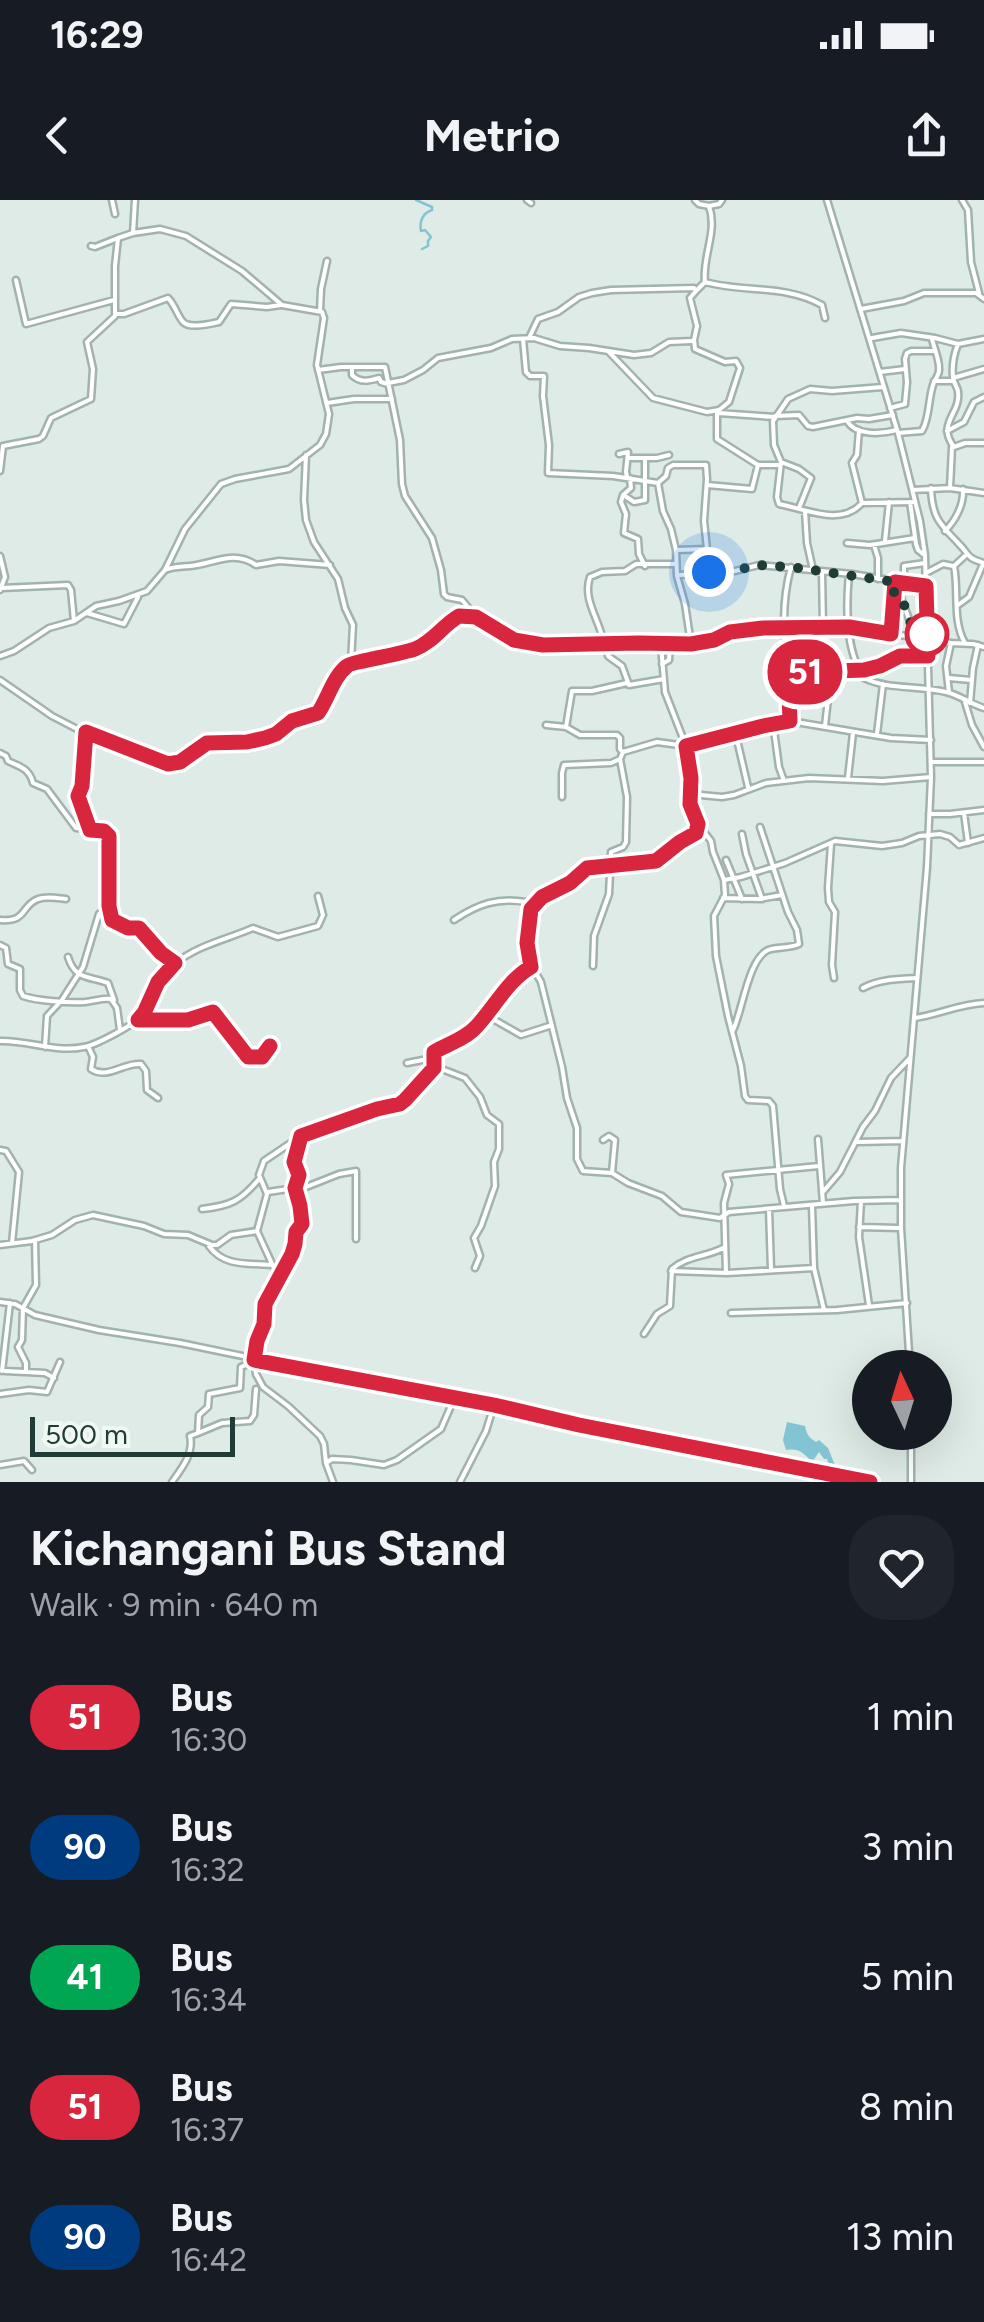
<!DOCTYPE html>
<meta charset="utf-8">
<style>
:root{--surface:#171b24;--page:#20242c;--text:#f1f3f6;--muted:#9ea1a6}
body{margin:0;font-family:Figtree,sans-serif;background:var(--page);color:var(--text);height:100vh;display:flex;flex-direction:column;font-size:38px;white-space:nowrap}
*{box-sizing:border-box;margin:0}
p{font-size:32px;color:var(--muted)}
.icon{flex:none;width:55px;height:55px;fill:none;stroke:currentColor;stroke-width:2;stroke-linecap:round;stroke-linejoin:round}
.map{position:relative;height:1282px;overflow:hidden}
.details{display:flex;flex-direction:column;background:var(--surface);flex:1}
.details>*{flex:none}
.badge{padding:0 20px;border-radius:32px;font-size:35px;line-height:65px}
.needle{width:65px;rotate:356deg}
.controls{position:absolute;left:852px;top:1150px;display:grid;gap:20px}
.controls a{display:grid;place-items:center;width:100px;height:100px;border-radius:50%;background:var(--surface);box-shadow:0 10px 40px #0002;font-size:50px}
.scale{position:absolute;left:30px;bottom:25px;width:205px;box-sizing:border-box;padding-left:10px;border:5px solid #1f3c36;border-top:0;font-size:28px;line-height:35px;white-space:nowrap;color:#1f3c36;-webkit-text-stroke:8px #f0f8f4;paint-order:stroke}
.you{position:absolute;width:50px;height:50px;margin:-25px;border:8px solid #fff;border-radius:50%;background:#1a73e8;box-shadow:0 0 0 15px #1a73e833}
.map>.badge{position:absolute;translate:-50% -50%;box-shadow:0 0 0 5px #fff}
.round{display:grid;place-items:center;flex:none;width:105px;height:105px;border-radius:40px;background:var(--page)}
.head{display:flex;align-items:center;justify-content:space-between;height:170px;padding:0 30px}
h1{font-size:48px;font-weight:700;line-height:75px}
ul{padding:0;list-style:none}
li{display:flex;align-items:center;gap:30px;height:130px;padding:0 30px}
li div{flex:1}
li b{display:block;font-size:38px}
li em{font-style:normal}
li .badge{min-width:110px;font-weight:700;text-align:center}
.status{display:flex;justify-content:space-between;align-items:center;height:70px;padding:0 50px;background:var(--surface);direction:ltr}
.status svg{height:28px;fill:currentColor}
header{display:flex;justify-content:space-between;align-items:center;height:130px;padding:0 30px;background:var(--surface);font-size:45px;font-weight:700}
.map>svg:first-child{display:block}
.water{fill:#83c4d4}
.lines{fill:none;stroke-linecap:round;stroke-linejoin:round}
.stream{stroke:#83c4d4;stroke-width:2.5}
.minor-casing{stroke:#a2b3ae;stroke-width:9}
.minor{stroke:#fff;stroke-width:4}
.line-casing{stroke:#fff;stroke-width:22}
.line{stroke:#d7263d;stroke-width:15}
.walk{stroke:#1f3c36;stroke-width:10;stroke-dasharray:0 18}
.stop-dot{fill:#fff;stroke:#d7263d;stroke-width:5}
</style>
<div class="status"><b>16:29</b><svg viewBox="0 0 49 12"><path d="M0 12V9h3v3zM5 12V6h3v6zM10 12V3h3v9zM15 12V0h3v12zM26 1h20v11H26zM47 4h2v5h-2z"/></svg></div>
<header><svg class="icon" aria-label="back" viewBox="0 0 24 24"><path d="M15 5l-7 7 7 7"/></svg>Metrio<svg class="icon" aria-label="share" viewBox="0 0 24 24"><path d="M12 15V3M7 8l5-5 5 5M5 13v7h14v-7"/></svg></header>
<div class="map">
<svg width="984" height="1282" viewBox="0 0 984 1282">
<rect width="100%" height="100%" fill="#dfebe6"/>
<!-- water -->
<path class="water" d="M787,1222L805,1226C807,1236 810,1238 816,1242L819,1240L828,1248L837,1270L830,1268L827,1259H824L819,1252L812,1262C803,1252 798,1248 786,1250L783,1240Z"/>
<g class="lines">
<!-- stream -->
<path class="stream" d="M416,0L432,7V10C423,13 419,21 421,31L425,30L431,37L428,41V46L422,49"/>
<!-- minor casing -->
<g class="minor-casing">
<path id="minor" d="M112,0L115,14
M527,0L531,3
M695,0L699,4L709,6C718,32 702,56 705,82L697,90
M827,0L898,233L920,321L925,355L931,577L927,667L901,968V1028L910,1168
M962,0L968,10L971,62L979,93
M709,6L719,4L722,0
M91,46L95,47L118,38
M16,80L26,124L114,100
M705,82C745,93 784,84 822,105L825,118
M861,109L904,101L924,93H976L984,99
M320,111L321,89L327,61
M116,114H124L168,98C175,105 177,115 183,122C190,129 209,124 219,122L231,104L267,107L281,105
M529,138L538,119L558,112L579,97L592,93L611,90L694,88L696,91L690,98L697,126L694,140L695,149L725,162L736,161L740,168L729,202L719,210L707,212L653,198L609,152
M872,138L901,133L935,138L958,144L984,139
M523,139L526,172L530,176H544L543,196L549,245L548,273L613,276L658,283L663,311L671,329L676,350L677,376L685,404L691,444
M958,144C954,154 952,167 953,177C953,183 958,187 958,192C961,214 936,223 954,247L965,243H984
M352,168V175C360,183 369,181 379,178L381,182L388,184
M318,170L341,167H385L400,240L402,284L405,296L432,338L441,370L444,394L447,397L462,400L476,417
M880,172L905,169
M953,178L984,169
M934,181H953
M388,183L404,180L423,170L438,158L491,148L512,139L534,138L560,146L589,148L634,155L651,153L669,142L692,141
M327,203L354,199H392
M890,208L905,204L907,182L905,159L907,153L911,151H935
M717,213V239L758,265H781
M719,213L774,217
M775,216L799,215L808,226L813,227L857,218L869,219L893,215
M847,221C856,236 881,234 897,230
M947,231L964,222L974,202L984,197
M898,233L922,231C930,217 928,200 933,185C934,180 939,176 939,170C940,161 934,148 932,139
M619,254L628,252L626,272L627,277
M306,255L304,300L306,320L314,342L338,379L345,408L353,425L351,462
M628,258H657L669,255
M781,262L777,297L779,304C806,309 841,327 862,303L852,263L857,255L859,230
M0,271L3,246L39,239L43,236L51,218L91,199L93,169L87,142L115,116V66L118,38L133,33L135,0
M630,278L631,288L623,295L621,302L626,314L624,333L638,339L639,354L645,366
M658,283L666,276L668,268L673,265H706L707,279L704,321L707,349
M707,285L752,289L758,265
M931,288C932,318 940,324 959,344C971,356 965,357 984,363
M950,288L984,293
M913,290L950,288L952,247
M625,296L634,302L645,300V258
M910,302L916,344L918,350L923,354
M862,303L913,302
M799,308L811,278L799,269L781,262L774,245L773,221L788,199L810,189L832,191L883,187
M805,311L807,343L813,370
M945,331C956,320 964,304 963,289
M885,341L889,302
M847,343L870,345L915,338
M874,345L878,358V379
M676,350L707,349L713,371
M0,356L5,377L0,390
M165,370C175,366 180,367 190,366C214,364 233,349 256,365L279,361L330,365
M822,372L823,427
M926,373L943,364L953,366
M849,374C846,407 845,450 864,478C888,490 919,485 946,492C959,495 971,504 984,508
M680,375L735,371L759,365L852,374L926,386
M904,383V366L925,363
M2,388L68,385L71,390L74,421
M894,393L901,397C905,411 912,421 912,436
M958,405L969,397L983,364
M87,413L124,424L138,397
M891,432L895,382
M965,443C952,421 959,391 954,366L965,356
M604,444C600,420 582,400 590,377L602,372L625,371L636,364H675
M606,445L608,456L622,466L629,485L664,479
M661,446L665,492L686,546L691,579L690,604L698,624L696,633L680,641L656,661L584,669L569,683L542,697L531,709L527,743L529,761L541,782L562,867L567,898L577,928V959L583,971L612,973L628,983L662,996L681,1012L720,1018L729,1012L854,1001L901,1000
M0,456L14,451L49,428L74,421L96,406L119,401L147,391L165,370L185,329L221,284L235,279L289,269L320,245L326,234L329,214L317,165L324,118L322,112L282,105L242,71L186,36L160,29L133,33
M662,464L669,460L670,445
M787,472H831L825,526
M831,472L870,469L900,456H928
M949,478L971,480
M0,480L52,516L77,529L168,564L181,562L207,543L247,542L265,538L276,534L292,521L316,515L322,509L343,469L351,462L388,457L417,448L427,443L453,419L464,416L476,417L514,439L543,445L639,443L691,444L714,440L730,432L763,428L849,427L951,443L973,444L984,447
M949,492L946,466L951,443
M789,493L803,491L805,472
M965,502L972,525L984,547
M970,503L973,468L978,445
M790,521C790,466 776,422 791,367
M773,523L779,567L783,578
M546,525L566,527L580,535H617L620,538V549L623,552
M566,527L572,491H592L627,483
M86,532L81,586L78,595L90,629
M734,534L738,544L748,587
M877,534L883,484
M0,553L6,556L8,561C20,567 29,568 33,583L47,589L76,628L104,631L109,636V706L99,714L83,767L62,800L47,816L45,847
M931,562H984
M848,578L853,533
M690,594L722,597L734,595L766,583L809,578L883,581L931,577
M562,597V573L564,565L611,563L620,559
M964,613L968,643
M929,614H950L984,610
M698,624L711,641L713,652L724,680L725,695L714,716L716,756L728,816L741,866L745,896L748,900L769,901L773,906L780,989L784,1006
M742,634L746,654L762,699
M831,644L828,688L829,702L835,712L832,765L834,778
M726,660L742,699
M724,680L741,677L785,663L835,641L882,646L902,643L919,636L940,634L950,637L959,645L984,638
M723,698L759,699L782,695
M109,706L114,722L128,728H139L161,753L175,763
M0,720C28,722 20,706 38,699C47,696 56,698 66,699
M454,720C478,704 498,697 526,702L531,709
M0,745L6,748L8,764L20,769V790L23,796C38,801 69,803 85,802C95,801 101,798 111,799L117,808L120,830
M68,757C75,780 89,776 108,783L114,800
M593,766L594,736L609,694L611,652L623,647L626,642L627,597L620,559L623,552L657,542L686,546L763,526L790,521L891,538L931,540
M863,788C879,779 899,779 917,778
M486,815L521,835L549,826
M914,818C938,815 959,804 984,803
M141,819H195L213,812L249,857H262L270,846
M733,830C742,813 748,759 768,750C778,746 789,749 799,744L797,730L788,712L760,627
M0,841C28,840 55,853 84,847C96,845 136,824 144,814C157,795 156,779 176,763C198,745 228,739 253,728L278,737L318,726L323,715L318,696
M88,846L93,857L91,869C108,880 124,862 141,864L146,871L147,890L158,898
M407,863L433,858
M434,866L465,878L480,897L487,915L499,924V949L494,962L495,986L481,1026L474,1038L480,1056L475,1068
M818,939L823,1003
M603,940L609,936L615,940L612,973
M857,942L903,941
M0,950L6,951L19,972L12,1043
M296,991L339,974L356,971V1039
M268,992L295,988
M822,993L840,972L863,927L875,911L891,878L910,858
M861,1001L859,1037L869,1105
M812,1006L814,1068L824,1110
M202,1009C230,1006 241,1001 259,979
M769,1009L771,1069
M859,1027L899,1028
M0,1045L32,1041L52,1035L75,1020L93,1015L144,1026L164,1034L188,1035L212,1045H217L231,1035L257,1031
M209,1046C224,1067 248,1063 272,1065
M671,1071L727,1073L814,1068
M726,1073L724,1003L729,984L726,975L819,966
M279,1079L293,1051L296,1032L302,1024L301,1010L295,987L299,977L295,958L300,939
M0,1102L15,1104L35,1115L99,1130L180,1143L411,1191L494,1205L579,1225L870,1282
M731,1113L837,1110L907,1103
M644,1134L657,1114L670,1106L672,1069C688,1055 708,1057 725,1047
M2,1171L10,1103
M5,1171L45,1173L54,1178
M26,1171V1163L18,1147L22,1140L23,1108L36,1085L35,1040
M0,1194L29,1190L47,1192L60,1162
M198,1233L222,1223L250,1221L254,1215L256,1189
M326,1263L332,1259L351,1260L384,1265L397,1260L441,1229L454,1199
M0,1265L24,1261L32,1270
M172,1282C182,1268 194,1253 190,1236L198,1233L199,1215L208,1207L209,1194L240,1188L241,1167L248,1164L251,1159
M333,1282L326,1263L324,1244L320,1236L288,1206L263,1187L256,1174L254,1160L257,1141L264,1124L265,1104L279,1079L257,1031L267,994L259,975L264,961L301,936L377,909L399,904L434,868V852C448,844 465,839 476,827C495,807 507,781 531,767
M460,1282L486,1231L494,1205
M911,1282V1232"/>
</g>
<!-- minor -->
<use href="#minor" class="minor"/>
</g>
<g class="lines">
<!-- line casing -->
<g class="line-casing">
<path id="line" d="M270,846L262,857H248L213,812L188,820H138L144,813L158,782L175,763L161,753L139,728H128L112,720L109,706V636L104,631L90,630L78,596L82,586L86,532L168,564L180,562L207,543L247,542L265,538L276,534L292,521L318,513C328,499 333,477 347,466C351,462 402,454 415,449C433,442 443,425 459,416L476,417L514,440L543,445L639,443L691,444L714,440L730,432L763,428L849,427L891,434L895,382L926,386L928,456H900L880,466L864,470L805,472L804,490L789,493L790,521L763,526L686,546L691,578L690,604L698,624L696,633L680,642L656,661L587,668L570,683L542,697L531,709L527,743L531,767C507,781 495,807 476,827C465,839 448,844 434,852V868L405,900L400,904L377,909L301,936L294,962L299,975L295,988L300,1006L302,1024L296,1032L295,1044L292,1054L265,1104L264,1124L257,1141L254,1160L494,1205L579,1225L870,1282"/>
</g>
<!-- line -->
<use href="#line" class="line"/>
<!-- walk -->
<path class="walk" d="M709,372L735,371L756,365L791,367L895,382L894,392L901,396C905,410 913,421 912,436L927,434"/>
</g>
<!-- markers -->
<circle class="stop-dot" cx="927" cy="434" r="20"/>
</svg>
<div class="controls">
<a><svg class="needle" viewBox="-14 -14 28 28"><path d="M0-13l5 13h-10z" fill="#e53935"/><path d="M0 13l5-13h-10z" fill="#9ea1a6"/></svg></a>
</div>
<div class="scale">500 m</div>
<div class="you" style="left:709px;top:372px"></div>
<b class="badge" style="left:805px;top:472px;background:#d7263d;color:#fff">51</b>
</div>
<section class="details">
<div class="head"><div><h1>Kichangani Bus Stand</h1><p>Walk · 9 min · 640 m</p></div><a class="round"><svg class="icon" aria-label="heart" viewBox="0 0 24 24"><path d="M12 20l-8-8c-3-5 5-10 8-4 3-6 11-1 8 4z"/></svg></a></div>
<ul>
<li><span class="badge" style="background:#d7263d;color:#fff">51</span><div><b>Bus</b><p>16:30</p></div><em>1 min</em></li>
<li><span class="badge" style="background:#003b80;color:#fff">90</span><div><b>Bus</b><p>16:32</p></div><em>3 min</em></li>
<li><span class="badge" style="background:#00a651;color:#fff">41</span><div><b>Bus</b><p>16:34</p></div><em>5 min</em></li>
<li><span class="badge" style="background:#d7263d;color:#fff">51</span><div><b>Bus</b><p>16:37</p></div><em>8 min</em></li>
<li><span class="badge" style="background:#003b80;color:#fff">90</span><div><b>Bus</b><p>16:42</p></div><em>13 min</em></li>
</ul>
</section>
